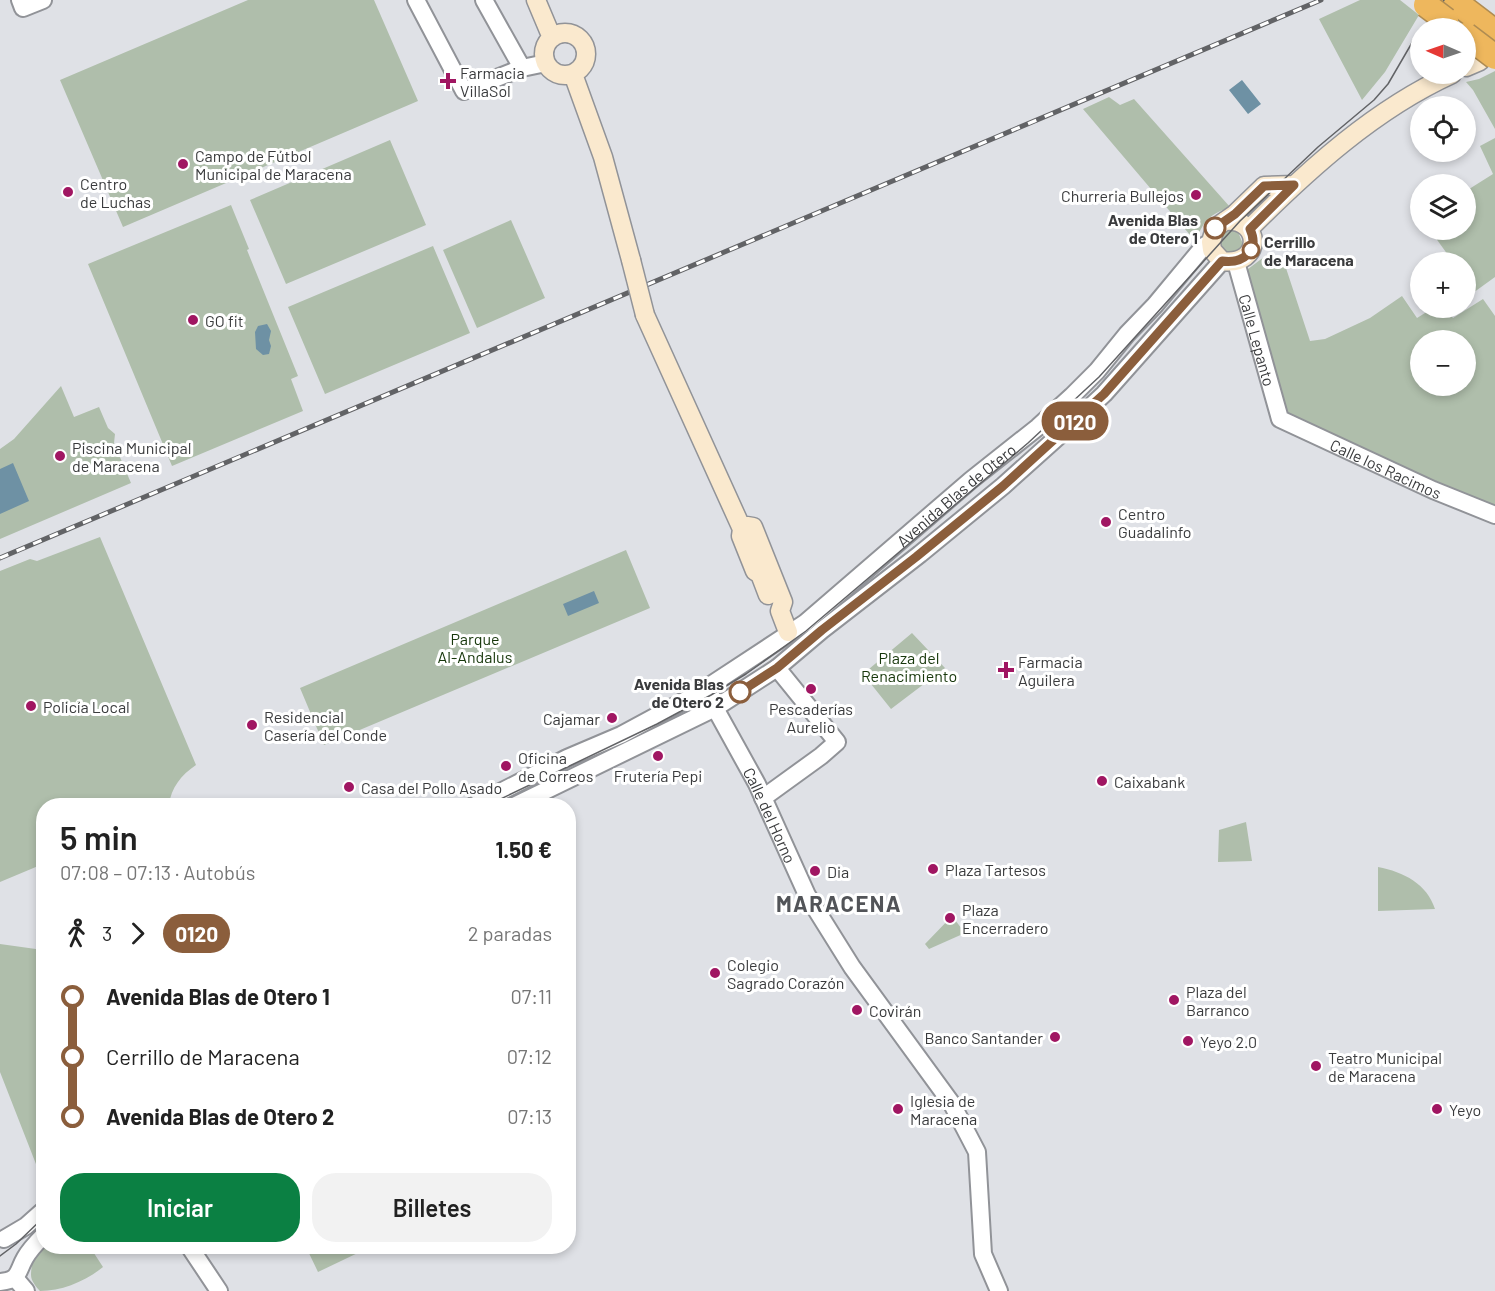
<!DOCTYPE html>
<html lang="es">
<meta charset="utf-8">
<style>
:root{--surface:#fff;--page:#f2f2f2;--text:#222;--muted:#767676;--accent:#0b8043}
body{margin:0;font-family:Barlow,sans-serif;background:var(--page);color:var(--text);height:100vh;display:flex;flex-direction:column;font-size:22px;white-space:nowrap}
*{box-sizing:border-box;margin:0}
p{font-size:20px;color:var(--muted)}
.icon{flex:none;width:33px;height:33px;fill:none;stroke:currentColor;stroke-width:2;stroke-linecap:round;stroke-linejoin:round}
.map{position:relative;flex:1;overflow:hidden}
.details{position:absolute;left:36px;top:798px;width:540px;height:456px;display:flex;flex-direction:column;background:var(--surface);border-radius:24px;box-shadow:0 3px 9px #0003}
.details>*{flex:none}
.badge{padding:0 12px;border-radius:20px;font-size:21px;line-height:39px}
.needle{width:39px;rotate:272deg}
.tools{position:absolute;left:1410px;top:18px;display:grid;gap:12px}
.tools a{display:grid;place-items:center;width:66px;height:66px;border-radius:50%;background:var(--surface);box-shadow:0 3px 9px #0003;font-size:30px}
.map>.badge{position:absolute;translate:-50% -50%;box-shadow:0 0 0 3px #fff}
.legs{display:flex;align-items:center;gap:9px;height:66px;padding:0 24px;font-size:20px}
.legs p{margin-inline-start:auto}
.headline{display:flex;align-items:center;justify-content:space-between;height:102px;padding:0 24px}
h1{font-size:33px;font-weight:600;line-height:45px}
.primary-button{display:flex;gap:12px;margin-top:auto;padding:12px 24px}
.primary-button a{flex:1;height:69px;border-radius:24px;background:var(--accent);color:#fff;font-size:24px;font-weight:600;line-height:69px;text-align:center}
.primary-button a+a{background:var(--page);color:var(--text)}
ul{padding:0 24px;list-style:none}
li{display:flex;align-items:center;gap:21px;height:60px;font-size:22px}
li i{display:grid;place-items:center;width:9px;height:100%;margin:0 8px;background:currentColor}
li i::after{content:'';width:15px;height:15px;margin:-8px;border:4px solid;border-radius:50%;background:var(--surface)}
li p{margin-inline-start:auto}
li:first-child i{background:linear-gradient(#0000 50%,currentColor 0)}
li:last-child i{background:linear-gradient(currentColor 50%,#0000 0)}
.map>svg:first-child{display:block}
.green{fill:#afbeab;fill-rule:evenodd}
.water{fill:#6e91a4}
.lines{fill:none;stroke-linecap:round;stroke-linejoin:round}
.tertiary-casing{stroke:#919398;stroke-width:20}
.secondary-casing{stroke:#919398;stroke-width:21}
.motorway-casing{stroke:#af8c52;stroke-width:27}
.tertiary{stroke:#fff;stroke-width:16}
.secondary{stroke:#fae9ce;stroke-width:18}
.motorway{stroke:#eeb75d;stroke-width:24}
.tram{stroke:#626366;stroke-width:1.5}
.rail-casing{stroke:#626366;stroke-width:5}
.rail{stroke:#fff;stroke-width:3;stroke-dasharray:9;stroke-linecap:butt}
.secondary-bridge-casing{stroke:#919398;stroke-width:21;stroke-linecap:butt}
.motorway-bridge-casing{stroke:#af8c52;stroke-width:27;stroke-linecap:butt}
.secondary-bridge{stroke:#fae9ce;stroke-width:18}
.motorway-bridge{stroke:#eeb75d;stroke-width:24}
.line-1-casing{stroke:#fff;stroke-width:14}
.line-1{stroke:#8b5e3c;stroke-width:9}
.poi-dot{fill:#a01662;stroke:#fff;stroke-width:2}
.stop-1-dot{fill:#fff;stroke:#8b5e3c;stroke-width:3}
.labels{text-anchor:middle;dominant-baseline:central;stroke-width:6;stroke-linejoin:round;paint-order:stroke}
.poi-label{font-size:16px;fill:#3a3b3d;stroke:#fff;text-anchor:start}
.stop-label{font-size:16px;font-weight:bold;fill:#3a3b3d;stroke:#fff;text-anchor:end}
.street-label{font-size:16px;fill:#3a3b3d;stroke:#fff}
.park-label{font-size:16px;fill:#17370b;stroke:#fff}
.district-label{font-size:22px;font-weight:bold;letter-spacing:1.5px;fill:#525458;stroke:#fff}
</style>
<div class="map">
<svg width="1495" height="1291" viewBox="0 0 1495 1291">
<rect width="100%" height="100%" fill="#dfe1e6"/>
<!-- green -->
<path class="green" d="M248,0H374L418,101L123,227L60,80Z
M1360,0H1400L1419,15L1385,72L1362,100L1319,19Z
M1495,71V129L1473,90L1466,82L1479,79Z
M1109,97L1120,105L1134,99L1230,207C1211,214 1202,221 1196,242L1083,109Z
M1495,138V277L1466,298V262H1453L1430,230H1466V191L1493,174L1480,146Z
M390,140L426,225L286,284L250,200Z
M231,205L249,249L247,250L298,376L291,379L303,411L172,466L88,264Z
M511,220L545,298L477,328L443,250Z
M1230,229L1238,232L1243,244L1240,252L1224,255L1217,240L1226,230Z
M433,246L470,333L325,394L288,307Z
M1268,254L1283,259L1310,341L1325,339L1370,318L1402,296L1417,318L1433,308H1445L1453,318L1483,299L1495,316V512L1286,417L1244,272ZM1420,340H1466V386H1420Z
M61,386L74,417L99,407L108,428L115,434L114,443L131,483L0,539V449L14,439Z
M100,537L196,765C181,775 171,788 169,805L44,806L43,864L0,882V571L30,559L37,561Z
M626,550L650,608L324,745L300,688Z
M912,633L945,668L891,709L863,674Z
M1246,822L1252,861L1218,862L1219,830Z
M1378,867C1404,872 1427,884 1435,909L1378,911Z
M952,916L965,933L929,949L925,944Z
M0,944L43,950V1182L0,1072Z
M44,1246L90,1247L103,1267C86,1281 62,1291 40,1291C25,1275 34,1274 31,1256Z
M306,1247H362L364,1250L318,1272Z"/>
<!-- water -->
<path class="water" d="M1242,80L1261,104L1248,114L1229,90Z
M267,324L271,331L269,340L271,346L269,354L263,355L256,349L255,332L258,326Z
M13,463L29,501L0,514V469Z
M594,591L599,603L568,616L563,604Z"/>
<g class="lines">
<!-- tertiary casing -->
<g class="tertiary-casing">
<g id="tertiary">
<path d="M20,0L23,8L43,0"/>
<path d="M416,0L464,91L522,68L546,63"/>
<path d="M484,0L522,68"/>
<path id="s1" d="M1236,262L1280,419L1433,490L1495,515"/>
<path id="s2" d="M712,697L715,708L757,784L807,895L852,967L952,1104L977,1152L983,1254L999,1291"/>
<path d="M763,798L821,756L837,742L777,668"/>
<path id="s3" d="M473,806L567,758L621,735L697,694L805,623L971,480L1038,427L1072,396L1097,371L1127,334L1155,305L1204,246L1211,242"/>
<path d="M514,806L715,708L777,668L822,630L920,554L1003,486L1061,434L1104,394L1222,261"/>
<path d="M4,1239L26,1226L44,1210"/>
<path d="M189,1246L219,1291"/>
<path d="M15,1278L26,1291"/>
<path d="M0,1282C20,1280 17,1272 25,1258C30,1249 37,1242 44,1235"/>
</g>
</g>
<!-- secondary casing -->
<g class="secondary-casing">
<path id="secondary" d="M536,0L552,38
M544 54a21 21 0 1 1 42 0a21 21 0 1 1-42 0Z
M1466,67L1480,61
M573,74L603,157L631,260
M1225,221C1262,217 1263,267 1222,261L1212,250L1211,242L1215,228L1235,214L1264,186L1294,185
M1249,229C1309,169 1375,109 1452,74
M645,315L742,529
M742,529L747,526L753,527L783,602L780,611L788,632
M742,529L741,536L755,571L760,574L768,595"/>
</g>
<!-- motorway casing -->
<g class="motorway-casing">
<path id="motorway" d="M1453,0L1495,32"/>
</g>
<!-- tertiary -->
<use href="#tertiary" class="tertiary"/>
<!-- secondary -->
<use href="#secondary" class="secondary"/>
<!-- motorway -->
<use href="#motorway" class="motorway"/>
<!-- tram -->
<path class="tram" d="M1427,28L1444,0
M486,806L657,724L711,695L746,674L806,631L1028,443L1099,377L1240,221L1318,147L1374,100L1388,84L1420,29
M0,1256L16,1244L44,1217"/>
<!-- rail casing -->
<g class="rail-casing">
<path id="rail" d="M0,558L1321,0"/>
</g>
<!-- rail -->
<use href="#rail" class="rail"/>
<!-- secondary-bridge casing -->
<g class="secondary-bridge-casing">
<path id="secondary-bridge" d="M631,260L645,315"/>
</g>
<!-- motorway-bridge casing -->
<g class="motorway-bridge-casing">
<path id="motorway-bridge" d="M1426,5L1446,20
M1466,35L1495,57"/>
</g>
<!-- secondary-bridge -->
<use href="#secondary-bridge" class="secondary-bridge"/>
<!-- motorway-bridge -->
<use href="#motorway-bridge" class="motorway-bridge"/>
</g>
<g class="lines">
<!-- line-1 casing -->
<g class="line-1-casing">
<path id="line-1" d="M740,692L777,668L822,630L916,557L1003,486L1104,394L1222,261C1243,264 1260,251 1250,229L1294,185L1264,186L1235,214L1215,228"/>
</g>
<!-- line-1 -->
<use href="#line-1" class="line-1"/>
</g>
<!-- markers -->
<g class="poi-dot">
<path d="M445 72h6v6h6v6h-6v6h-6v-6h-6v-6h6z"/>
<circle cx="183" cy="164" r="6"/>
<circle cx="68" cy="192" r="6"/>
<circle cx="1196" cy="195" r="6"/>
<circle cx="193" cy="320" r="6"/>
<circle cx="60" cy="456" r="6"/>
<circle cx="1106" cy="522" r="6"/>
<path d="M1003 661h6v6h6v6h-6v6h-6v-6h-6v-6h6z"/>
<circle cx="811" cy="689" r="6"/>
<circle cx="31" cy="706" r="6"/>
<circle cx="612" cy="718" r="6"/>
<circle cx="252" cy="725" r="6"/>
<circle cx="658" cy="756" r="6"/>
<circle cx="506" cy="766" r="6"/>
<circle cx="1102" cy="781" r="6"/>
<circle cx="349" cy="787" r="6"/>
<circle cx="933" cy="869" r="6"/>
<circle cx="815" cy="871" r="6"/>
<circle cx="950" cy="918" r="6"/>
<circle cx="715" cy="973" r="6"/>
<circle cx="1174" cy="1000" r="6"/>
<circle cx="857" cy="1010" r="6"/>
<circle cx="1055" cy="1037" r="6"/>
<circle cx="1188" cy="1041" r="6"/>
<circle cx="1316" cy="1066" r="6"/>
<circle cx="898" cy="1109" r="6"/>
<circle cx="1437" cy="1109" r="6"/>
</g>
<g class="stop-1-dot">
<circle cx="1215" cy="228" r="10"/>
<circle cx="1251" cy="250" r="8"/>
<circle cx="740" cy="692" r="10"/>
</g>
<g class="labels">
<!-- poi labels -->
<g class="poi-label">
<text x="460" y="72">Farmacia<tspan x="460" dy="18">VillaSol</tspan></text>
<text x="195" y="155">Campo de Fútbol<tspan x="195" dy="18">Municipal de Maracena</tspan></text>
<text x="80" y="183">Centro<tspan x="80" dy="18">de Luchas</tspan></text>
<text x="1184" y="195" text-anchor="end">Churreria Bullejos</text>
<text x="205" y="320">GO fit</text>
<text x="72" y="447">Piscina Municipal<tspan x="72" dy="18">de Maracena</tspan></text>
<text x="1118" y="513">Centro<tspan x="1118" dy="18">Guadalinfo</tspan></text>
<text x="1018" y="661">Farmacia<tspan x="1018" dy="18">Aguilera</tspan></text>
<text x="43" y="706">Policía Local</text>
<text x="811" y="708" text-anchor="middle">Pescaderías<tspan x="811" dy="18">Aurelio</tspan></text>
<text x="264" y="716">Residencial<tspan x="264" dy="18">Casería del Conde</tspan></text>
<text x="600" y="718" text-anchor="end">Cajamar</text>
<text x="518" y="757">Oficina<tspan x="518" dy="18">de Correos</tspan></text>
<text x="658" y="775" text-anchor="middle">Frutería Pepi</text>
<text x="1114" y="781">Caixabank</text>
<text x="361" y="787">Casa del Pollo Asado</text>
<text x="945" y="869">Plaza Tartesos</text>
<text x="827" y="871">Dia</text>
<text x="962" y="909">Plaza<tspan x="962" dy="18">Encerradero</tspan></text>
<text x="727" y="964">Colegio<tspan x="727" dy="18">Sagrado Corazón</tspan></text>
<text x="1186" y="991">Plaza del<tspan x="1186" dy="18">Barranco</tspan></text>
<text x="869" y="1010">Covirán</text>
<text x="1043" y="1037" text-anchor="end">Banco Santander</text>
<text x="1200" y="1041">Yeyo 2.0</text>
<text x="1328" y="1057">Teatro Municipal<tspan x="1328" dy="18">de Maracena</tspan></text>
<text x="910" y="1100">Iglesia de<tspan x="910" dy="18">Maracena</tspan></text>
<text x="1449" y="1109">Yeyo</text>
</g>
<!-- stop labels -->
<g class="stop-label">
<text x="1198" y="219">Avenida Blas<tspan x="1198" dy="18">de Otero 1</tspan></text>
<text x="1264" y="241" text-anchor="start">Cerrillo<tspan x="1264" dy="18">de Maracena</tspan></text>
<text x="724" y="683">Avenida Blas<tspan x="724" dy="18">de Otero 2</tspan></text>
</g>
<!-- street labels -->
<g class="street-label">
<text stroke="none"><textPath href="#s1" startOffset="81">Calle Lepanto</textPath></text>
<text stroke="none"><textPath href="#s1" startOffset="280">Calle los Racimos</textPath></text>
<text stroke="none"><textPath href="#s3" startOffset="578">Avenida Blas de Otero</textPath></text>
<text stroke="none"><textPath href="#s2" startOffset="132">Calle del Horno</textPath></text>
</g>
<!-- park labels -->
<g class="park-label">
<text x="475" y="638">Parque<tspan x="475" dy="18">Al-Andalus</tspan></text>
<text x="909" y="657">Plaza del<tspan x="909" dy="18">Renacimiento</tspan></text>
</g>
<!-- district labels -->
<g class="district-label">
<text x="839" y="903">MARACENA</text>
</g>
</g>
</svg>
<div class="tools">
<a><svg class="needle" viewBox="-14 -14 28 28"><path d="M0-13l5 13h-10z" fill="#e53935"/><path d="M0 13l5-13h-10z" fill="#767676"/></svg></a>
<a><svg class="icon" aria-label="locate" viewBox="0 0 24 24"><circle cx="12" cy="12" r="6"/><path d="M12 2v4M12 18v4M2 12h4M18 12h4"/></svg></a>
<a><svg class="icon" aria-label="layers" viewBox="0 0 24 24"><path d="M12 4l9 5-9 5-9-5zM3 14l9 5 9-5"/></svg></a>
<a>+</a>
<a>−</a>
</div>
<b class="badge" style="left:1075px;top:421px;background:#8b5e3c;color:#fff">0120</b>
<section class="details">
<div class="headline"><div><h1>5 min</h1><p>07:08 – 07:13 · Autobús</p></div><b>1.50 €</b></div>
<div class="legs"><svg class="icon" aria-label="walk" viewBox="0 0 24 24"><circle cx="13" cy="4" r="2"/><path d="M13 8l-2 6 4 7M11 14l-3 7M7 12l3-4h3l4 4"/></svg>3<svg class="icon" aria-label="forward" viewBox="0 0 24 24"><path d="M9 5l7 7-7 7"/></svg><b class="badge" style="background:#8b5e3c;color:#fff">0120</b><p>2 paradas</p></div>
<ul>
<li><i style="color:#8b5e3c"></i><b>Avenida Blas de Otero 1</b><p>07:11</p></li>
<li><i style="color:#8b5e3c"></i><span>Cerrillo de Maracena</span><p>07:12</p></li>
<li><i style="color:#8b5e3c"></i><b>Avenida Blas de Otero 2</b><p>07:13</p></li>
</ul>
<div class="primary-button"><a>Iniciar</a><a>Billetes</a></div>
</section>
</div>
